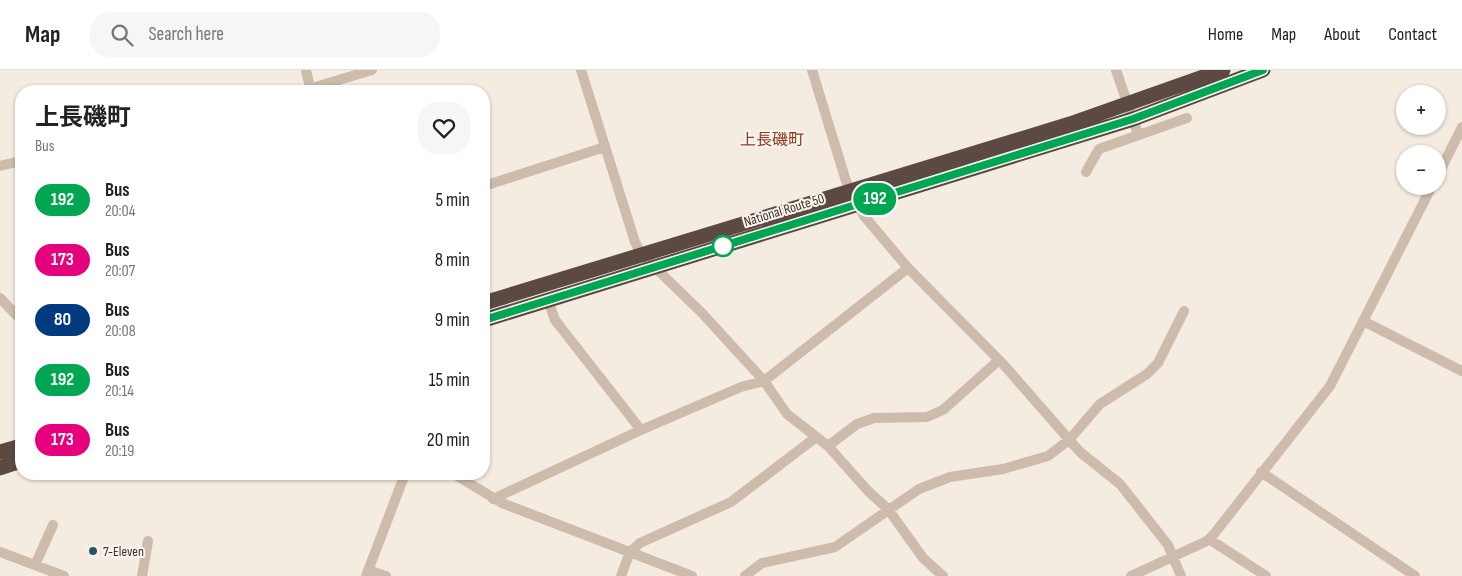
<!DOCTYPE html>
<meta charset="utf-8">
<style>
:root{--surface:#fff;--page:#f6f6f6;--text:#222;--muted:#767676;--line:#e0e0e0}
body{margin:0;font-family:"Sofia Sans Condensed","Noto Sans JP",sans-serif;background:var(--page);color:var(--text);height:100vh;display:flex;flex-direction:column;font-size:19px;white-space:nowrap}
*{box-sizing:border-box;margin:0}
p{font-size:16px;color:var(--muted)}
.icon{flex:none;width:28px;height:28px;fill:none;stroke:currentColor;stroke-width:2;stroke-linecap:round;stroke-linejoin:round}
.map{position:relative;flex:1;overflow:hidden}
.side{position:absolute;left:15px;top:15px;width:475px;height:395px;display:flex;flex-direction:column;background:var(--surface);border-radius:20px;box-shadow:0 1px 4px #0004}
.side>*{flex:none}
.badge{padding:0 10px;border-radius:16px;font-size:18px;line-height:32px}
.buttons{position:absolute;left:1396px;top:15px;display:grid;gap:10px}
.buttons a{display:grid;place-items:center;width:50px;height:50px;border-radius:50%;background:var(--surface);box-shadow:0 1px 4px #0004;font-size:25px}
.map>.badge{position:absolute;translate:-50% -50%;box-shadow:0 0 0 2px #fff}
.round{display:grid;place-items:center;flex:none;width:52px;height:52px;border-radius:20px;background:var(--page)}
.head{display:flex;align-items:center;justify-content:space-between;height:85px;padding:0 20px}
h1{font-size:24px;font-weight:700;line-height:38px}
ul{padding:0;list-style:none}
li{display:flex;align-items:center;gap:15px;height:60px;padding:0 20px}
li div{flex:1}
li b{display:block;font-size:19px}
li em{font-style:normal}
li .badge{min-width:55px;font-weight:700;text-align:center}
header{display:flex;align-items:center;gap:30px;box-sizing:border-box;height:70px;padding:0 25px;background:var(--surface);border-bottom:1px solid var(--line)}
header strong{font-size:24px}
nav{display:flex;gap:28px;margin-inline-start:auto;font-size:18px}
.search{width:350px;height:45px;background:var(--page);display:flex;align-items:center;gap:12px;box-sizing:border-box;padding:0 18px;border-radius:20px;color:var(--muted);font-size:19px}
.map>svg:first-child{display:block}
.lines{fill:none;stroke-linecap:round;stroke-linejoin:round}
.minor{stroke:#cdbbac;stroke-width:10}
.highway{stroke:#5c4a42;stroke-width:15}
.line-casing{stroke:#fff;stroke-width:11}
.line{stroke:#00a651;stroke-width:8}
.stop-dot{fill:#fff;stroke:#00a651;stroke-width:2.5}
.poi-dot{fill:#1f5a5e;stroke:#fbf5ee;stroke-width:2}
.labels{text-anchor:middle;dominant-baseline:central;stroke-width:4;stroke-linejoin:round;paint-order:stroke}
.street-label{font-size:14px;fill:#3b302b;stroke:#fbf5ee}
.poi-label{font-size:14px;fill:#3b302b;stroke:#fbf5ee;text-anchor:start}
.quarter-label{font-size:16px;fill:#8c3b22;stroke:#fbf5ee}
</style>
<header>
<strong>Map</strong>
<div class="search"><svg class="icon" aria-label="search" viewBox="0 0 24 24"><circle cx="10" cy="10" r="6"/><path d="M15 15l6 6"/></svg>Search here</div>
<nav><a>Home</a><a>Map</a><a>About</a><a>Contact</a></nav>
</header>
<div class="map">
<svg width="1462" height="506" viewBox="0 0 1462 506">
<rect width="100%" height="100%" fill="#f4ebe1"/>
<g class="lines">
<!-- minor -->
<path class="minor" d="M306,0L311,21
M581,0L635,172L641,184L702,243L764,311L787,344L828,376L868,421L888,439L923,488L943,506
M812,0L846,111L864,146L908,198L1003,294L1080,382L1120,414L1168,475L1181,506
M1116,0L1138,64
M302,21L372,0
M0,96L21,91
M1086,102L1099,79L1187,48
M1438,105L1462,57
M484,116L605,77
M0,228L21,250
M548,230L555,250L641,360
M1363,251L1462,301
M828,376L857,354L874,348L927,347L943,340L999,290
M1261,402L1415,506
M454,404L502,433L692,506
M493,429L641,360L741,317L764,311L908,198
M1209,469L1266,506
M0,482L64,506
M35,495L53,455
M368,500L386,506
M142,506L148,471
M366,506L405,404
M621,506L630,482L640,473L731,432L815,368
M745,506L762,493L835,477L919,419L950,407L1003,399L1048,386L1069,370L1100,334L1147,304L1158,293L1184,241
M1131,506L1207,471L1214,464L1330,316L1432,116"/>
<!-- highway -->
<path class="highway" d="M484,233L1070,54L1223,0
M484,250L1133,49L1263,0
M0,382L21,376
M0,398L21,391"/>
</g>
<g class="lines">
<!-- line casing -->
<g class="line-casing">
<path id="line" d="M484,250L1133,49L1263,0"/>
</g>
<!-- line -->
<use href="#line" class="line"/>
</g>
<!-- markers -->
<circle class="stop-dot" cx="723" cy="176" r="10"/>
<circle class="poi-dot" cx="93" cy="481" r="5"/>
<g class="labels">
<!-- street labels -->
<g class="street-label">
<text transform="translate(784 140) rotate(-17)">National Route 50</text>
</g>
<!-- poi labels -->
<g class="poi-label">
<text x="103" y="481">7-Eleven</text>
</g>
<!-- quarter labels -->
<g class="quarter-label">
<text x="772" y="70">上長磯町</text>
</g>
</g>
</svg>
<div class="buttons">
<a>+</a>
<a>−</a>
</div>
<b class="badge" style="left:875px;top:129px;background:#00a651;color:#fff">192</b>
<section class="side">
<div class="head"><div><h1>上長磯町</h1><p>Bus</p></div><a class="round"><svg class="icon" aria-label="heart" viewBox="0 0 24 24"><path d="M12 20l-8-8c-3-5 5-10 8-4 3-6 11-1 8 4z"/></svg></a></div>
<ul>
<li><span class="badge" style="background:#00a651;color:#fff">192</span><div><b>Bus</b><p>20:04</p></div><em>5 min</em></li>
<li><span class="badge" style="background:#e6007e;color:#fff">173</span><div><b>Bus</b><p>20:07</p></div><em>8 min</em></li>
<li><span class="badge" style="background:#003b80;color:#fff">80</span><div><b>Bus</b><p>20:08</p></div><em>9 min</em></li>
<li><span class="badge" style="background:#00a651;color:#fff">192</span><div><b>Bus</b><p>20:14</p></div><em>15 min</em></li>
<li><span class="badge" style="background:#e6007e;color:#fff">173</span><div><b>Bus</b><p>20:19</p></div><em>20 min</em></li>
</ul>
</section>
</div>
